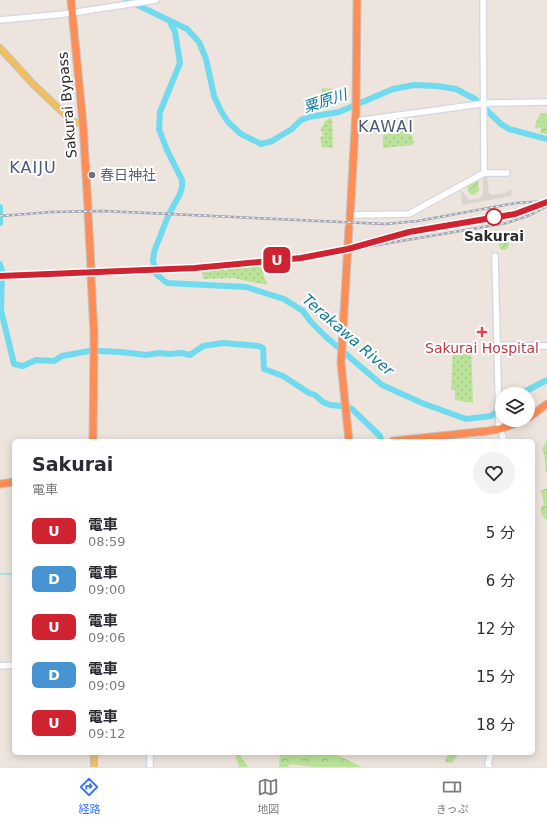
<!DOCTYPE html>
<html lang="ja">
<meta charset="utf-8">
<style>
:root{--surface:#fff;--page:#f2f2f3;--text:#2b2b33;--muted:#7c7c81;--line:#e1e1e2;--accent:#3d73fa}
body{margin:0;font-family:"DejaVu Sans","Noto Sans JP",sans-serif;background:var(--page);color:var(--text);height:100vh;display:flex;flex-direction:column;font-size:15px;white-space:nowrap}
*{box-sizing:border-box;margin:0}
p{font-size:13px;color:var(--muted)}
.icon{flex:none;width:22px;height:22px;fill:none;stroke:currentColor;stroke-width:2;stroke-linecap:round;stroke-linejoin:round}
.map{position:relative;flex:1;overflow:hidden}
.side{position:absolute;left:12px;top:439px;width:523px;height:316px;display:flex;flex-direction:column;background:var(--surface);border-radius:6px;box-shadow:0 2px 10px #0003}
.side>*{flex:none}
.badge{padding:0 8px;border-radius:6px;font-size:14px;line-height:26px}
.controls{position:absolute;left:495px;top:387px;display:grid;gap:8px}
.controls a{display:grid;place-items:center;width:40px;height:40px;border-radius:50%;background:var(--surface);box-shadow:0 2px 10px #0003;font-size:20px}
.map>.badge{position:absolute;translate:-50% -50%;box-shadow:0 0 0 2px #fff}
.round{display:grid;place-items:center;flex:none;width:42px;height:42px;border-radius:21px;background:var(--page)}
.overview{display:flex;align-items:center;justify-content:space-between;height:68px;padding:0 20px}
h1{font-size:19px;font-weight:800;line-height:30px}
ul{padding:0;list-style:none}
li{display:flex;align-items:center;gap:12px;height:48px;padding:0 20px}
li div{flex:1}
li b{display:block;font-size:15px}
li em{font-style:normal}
li .badge{min-width:44px;font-weight:700;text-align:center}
.tab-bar{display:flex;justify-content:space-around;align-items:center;height:56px;border-top:1px solid var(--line);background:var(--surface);font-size:11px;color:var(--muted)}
.tab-bar a{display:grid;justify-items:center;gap:2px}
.tab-bar .selected{color:var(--accent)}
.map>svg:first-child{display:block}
.grass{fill:url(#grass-dots)}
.forest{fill:url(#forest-crowns)}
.garden{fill:url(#garden-furrows)}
.plaza{fill:#d9d4d0}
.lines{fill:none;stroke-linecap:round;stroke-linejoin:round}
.stream{stroke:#70daef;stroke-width:1}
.river{stroke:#70daef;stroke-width:6}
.secondary-casing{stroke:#d2d7e3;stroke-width:8}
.primary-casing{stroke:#c4c4c4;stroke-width:8}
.highway-casing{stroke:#c4c4c4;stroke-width:9}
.secondary{stroke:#fff;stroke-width:5.5}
.primary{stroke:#f1bf5e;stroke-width:6}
.highway{stroke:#fe8e56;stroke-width:7}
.rail-casing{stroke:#9fa5b5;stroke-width:2.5}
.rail{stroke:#fff;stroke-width:1;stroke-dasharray:3;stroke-linecap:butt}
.line-casing{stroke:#fff;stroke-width:9}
.line{stroke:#d02332;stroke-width:6}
.worship-dot{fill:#6b7280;stroke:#fff;stroke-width:1.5}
.stop-dot{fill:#fff;stroke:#d02332;stroke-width:2}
.health-dot{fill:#e0444e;stroke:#fff;stroke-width:1.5}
.labels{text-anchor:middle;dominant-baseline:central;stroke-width:4;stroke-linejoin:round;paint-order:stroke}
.street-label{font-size:14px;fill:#2b2b2b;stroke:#fff}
.worship-label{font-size:14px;fill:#5b616d;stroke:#fff;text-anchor:start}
.stop-label{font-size:14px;font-weight:bold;fill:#2b2b2b;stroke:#fff}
.health-label{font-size:14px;fill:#be3a42;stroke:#fff}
.water-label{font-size:15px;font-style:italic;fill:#0d7a9c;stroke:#fff}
.quarter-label{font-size:16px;letter-spacing:1px;fill:#4b597c;stroke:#fff}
</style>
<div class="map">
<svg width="547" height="767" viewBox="0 0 547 767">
<defs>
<pattern id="grass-dots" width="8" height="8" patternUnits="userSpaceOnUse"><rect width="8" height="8" fill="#bae399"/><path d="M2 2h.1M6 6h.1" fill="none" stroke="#a0c384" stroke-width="1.8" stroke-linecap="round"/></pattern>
<pattern id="forest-crowns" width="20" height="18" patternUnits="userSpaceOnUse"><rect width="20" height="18" fill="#bae399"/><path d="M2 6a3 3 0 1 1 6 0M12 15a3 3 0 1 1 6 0" fill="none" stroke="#a0c384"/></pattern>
<pattern id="garden-furrows" width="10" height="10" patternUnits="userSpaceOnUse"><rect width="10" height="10" fill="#bae399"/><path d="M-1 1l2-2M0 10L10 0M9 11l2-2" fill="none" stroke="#a0c384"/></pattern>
</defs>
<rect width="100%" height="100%" fill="#ede4dd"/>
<!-- grass -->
<path class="grass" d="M322,88L335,89L337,104L325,107V102L322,100Z
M332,118L333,148L322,147L320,137L323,136L322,131L320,130L326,120Z
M410,129L414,143L413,145L383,148V135Z
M263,265L264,276L267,285L233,278L203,279L202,269Z
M457,343L471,345L473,403L455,400V390H451L453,345Z"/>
<!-- forest -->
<path class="forest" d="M541,113H547V134L540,133L541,128L539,127L538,129L535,128L536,122Z
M547,439V474C543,465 547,457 542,449Z
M547,488V521C542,517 539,511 542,505H544L541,491Z
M235,753H241V757L248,767H239Z
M280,753H333L362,767H314L290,764L288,767H279Z
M448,753H459L452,763L445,762Z"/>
<!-- garden -->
<path class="garden" d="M478,179L479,191L474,195L470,194L466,185Z
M499 245a5 5 0 1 1 10 0a5 5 0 1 1-10 0Z"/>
<!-- plaza -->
<path class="plaza" d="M487,176L489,193L492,195L505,193L511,189L512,196L462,205L461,192L458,190L462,191L469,200L480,198L483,193V177Z"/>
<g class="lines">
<!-- stream -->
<path class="stream" d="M0,574H14"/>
<!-- river -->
<path class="river" d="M127,0L187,29L199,42L206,59L214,96L221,111L228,122L241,134L261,144L272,141L292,129L301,120L309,117L339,112L393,89L414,85L437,86L456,89L475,99L501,124L509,129L547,139
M169,20L175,32L180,63L160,112L159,129L167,150L182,180V187L180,194L168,216L154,252L153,260L156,274L167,283L246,287L284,299L303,311L311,322L325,336L382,385L422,403L466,419L491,416L502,408
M0,207V223
M0,264L2,271L1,310L14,364L23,366L36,360L54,361L62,356L89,351
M98,351L121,352L146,355L159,353L169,354L182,353L190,355L203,346L223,343L258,346L263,348L264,369L283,376L309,393L315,395L323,402L330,405L341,406
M520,394L547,380
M347,406L352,409L380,436L381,440"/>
<!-- secondary casing -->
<g class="secondary-casing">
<path id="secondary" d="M483,0L484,173
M0,20L64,14L156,0
M356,121L488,103L547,102
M350,215L409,214L484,173H507
M495,256L499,425L504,441
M497,345L547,346
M0,666L14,665
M150,767V753
M489,767L488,763L491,753"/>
</g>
<!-- primary casing -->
<g class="primary-casing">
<path id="primary" d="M0,48L34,85L72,121L83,124
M94,753V767"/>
</g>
<!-- highway casing -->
<g class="highway-casing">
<path id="highway" d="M71,0L83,124L88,208
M88,213L91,267
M350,218L356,110L357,0
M349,227L341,363L349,441
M91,276L94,334L93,441
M528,418L547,404
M393,441L487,431L500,429L524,420
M0,484L14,482"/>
</g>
<!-- secondary -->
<use href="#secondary" class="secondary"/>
<!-- primary -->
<use href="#primary" class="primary"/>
<!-- highway -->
<use href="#highway" class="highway"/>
<!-- rail casing -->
<g class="rail-casing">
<path id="rail" d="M0,216L52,212L104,211L385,224L418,221L516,203L547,201
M373,242L409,232L515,214L536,207
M0,276L195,268L301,258L507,223L530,215L547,206"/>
</g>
<!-- rail -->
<use href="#rail" class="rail"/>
</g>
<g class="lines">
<!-- line casing -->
<g class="line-casing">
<path id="line" d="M0,276L195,268L301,258L348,249L409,232L515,214L547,202"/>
</g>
<!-- line -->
<use href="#line" class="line"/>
</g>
<!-- markers -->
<circle class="worship-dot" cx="92" cy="175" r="4"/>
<circle class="stop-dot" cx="494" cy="217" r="8"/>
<path class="health-dot" d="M480 326h4v4h4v4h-4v4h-4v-4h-4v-4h4z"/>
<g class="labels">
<!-- street labels -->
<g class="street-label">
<text transform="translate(67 105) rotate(-95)">Sakurai Bypass</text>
</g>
<!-- worship labels -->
<g class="worship-label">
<text x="100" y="175">春日神社</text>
</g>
<!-- stop labels -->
<g class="stop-label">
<text x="494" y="236">Sakurai</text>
</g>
<!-- health labels -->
<g class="health-label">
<text x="482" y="348">Sakurai Hospital</text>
</g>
<!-- water labels -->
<g class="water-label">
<text transform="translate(325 101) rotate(-18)">粟原川</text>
<text transform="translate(348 335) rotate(41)">Terakawa River</text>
</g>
<!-- quarter labels -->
<g class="quarter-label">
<text x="386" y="126">KAWAI</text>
<text x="33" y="167">KAIJU</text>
</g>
</g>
</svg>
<div class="controls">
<a><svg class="icon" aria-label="layers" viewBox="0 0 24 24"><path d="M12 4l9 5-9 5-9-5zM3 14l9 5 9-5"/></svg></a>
</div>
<b class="badge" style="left:277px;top:260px;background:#d02332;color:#fff">U</b>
<section class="side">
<div class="overview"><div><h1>Sakurai</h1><p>電車</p></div><a class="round"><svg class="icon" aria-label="heart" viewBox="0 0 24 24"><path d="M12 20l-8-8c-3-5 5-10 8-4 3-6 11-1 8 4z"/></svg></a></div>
<ul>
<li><span class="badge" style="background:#d02332;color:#fff">U</span><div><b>電車</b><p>08:59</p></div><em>5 分</em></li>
<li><span class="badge" style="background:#4694d1;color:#fff">D</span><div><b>電車</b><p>09:00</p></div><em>6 分</em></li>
<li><span class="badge" style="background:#d02332;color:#fff">U</span><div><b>電車</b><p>09:06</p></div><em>12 分</em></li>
<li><span class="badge" style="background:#4694d1;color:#fff">D</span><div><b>電車</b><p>09:09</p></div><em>15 分</em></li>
<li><span class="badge" style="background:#d02332;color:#fff">U</span><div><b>電車</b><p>09:12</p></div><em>18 分</em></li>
</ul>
</section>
</div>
<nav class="tab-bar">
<a class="selected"><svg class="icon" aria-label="directions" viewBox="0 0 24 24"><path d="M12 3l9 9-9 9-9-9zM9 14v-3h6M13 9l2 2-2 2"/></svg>経路</a>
<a><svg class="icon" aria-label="map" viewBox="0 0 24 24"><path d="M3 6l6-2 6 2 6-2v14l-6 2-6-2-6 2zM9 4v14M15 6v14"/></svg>地図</a>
<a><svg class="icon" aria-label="tickets" viewBox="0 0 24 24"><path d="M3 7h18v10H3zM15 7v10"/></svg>きっぷ</a>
</nav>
